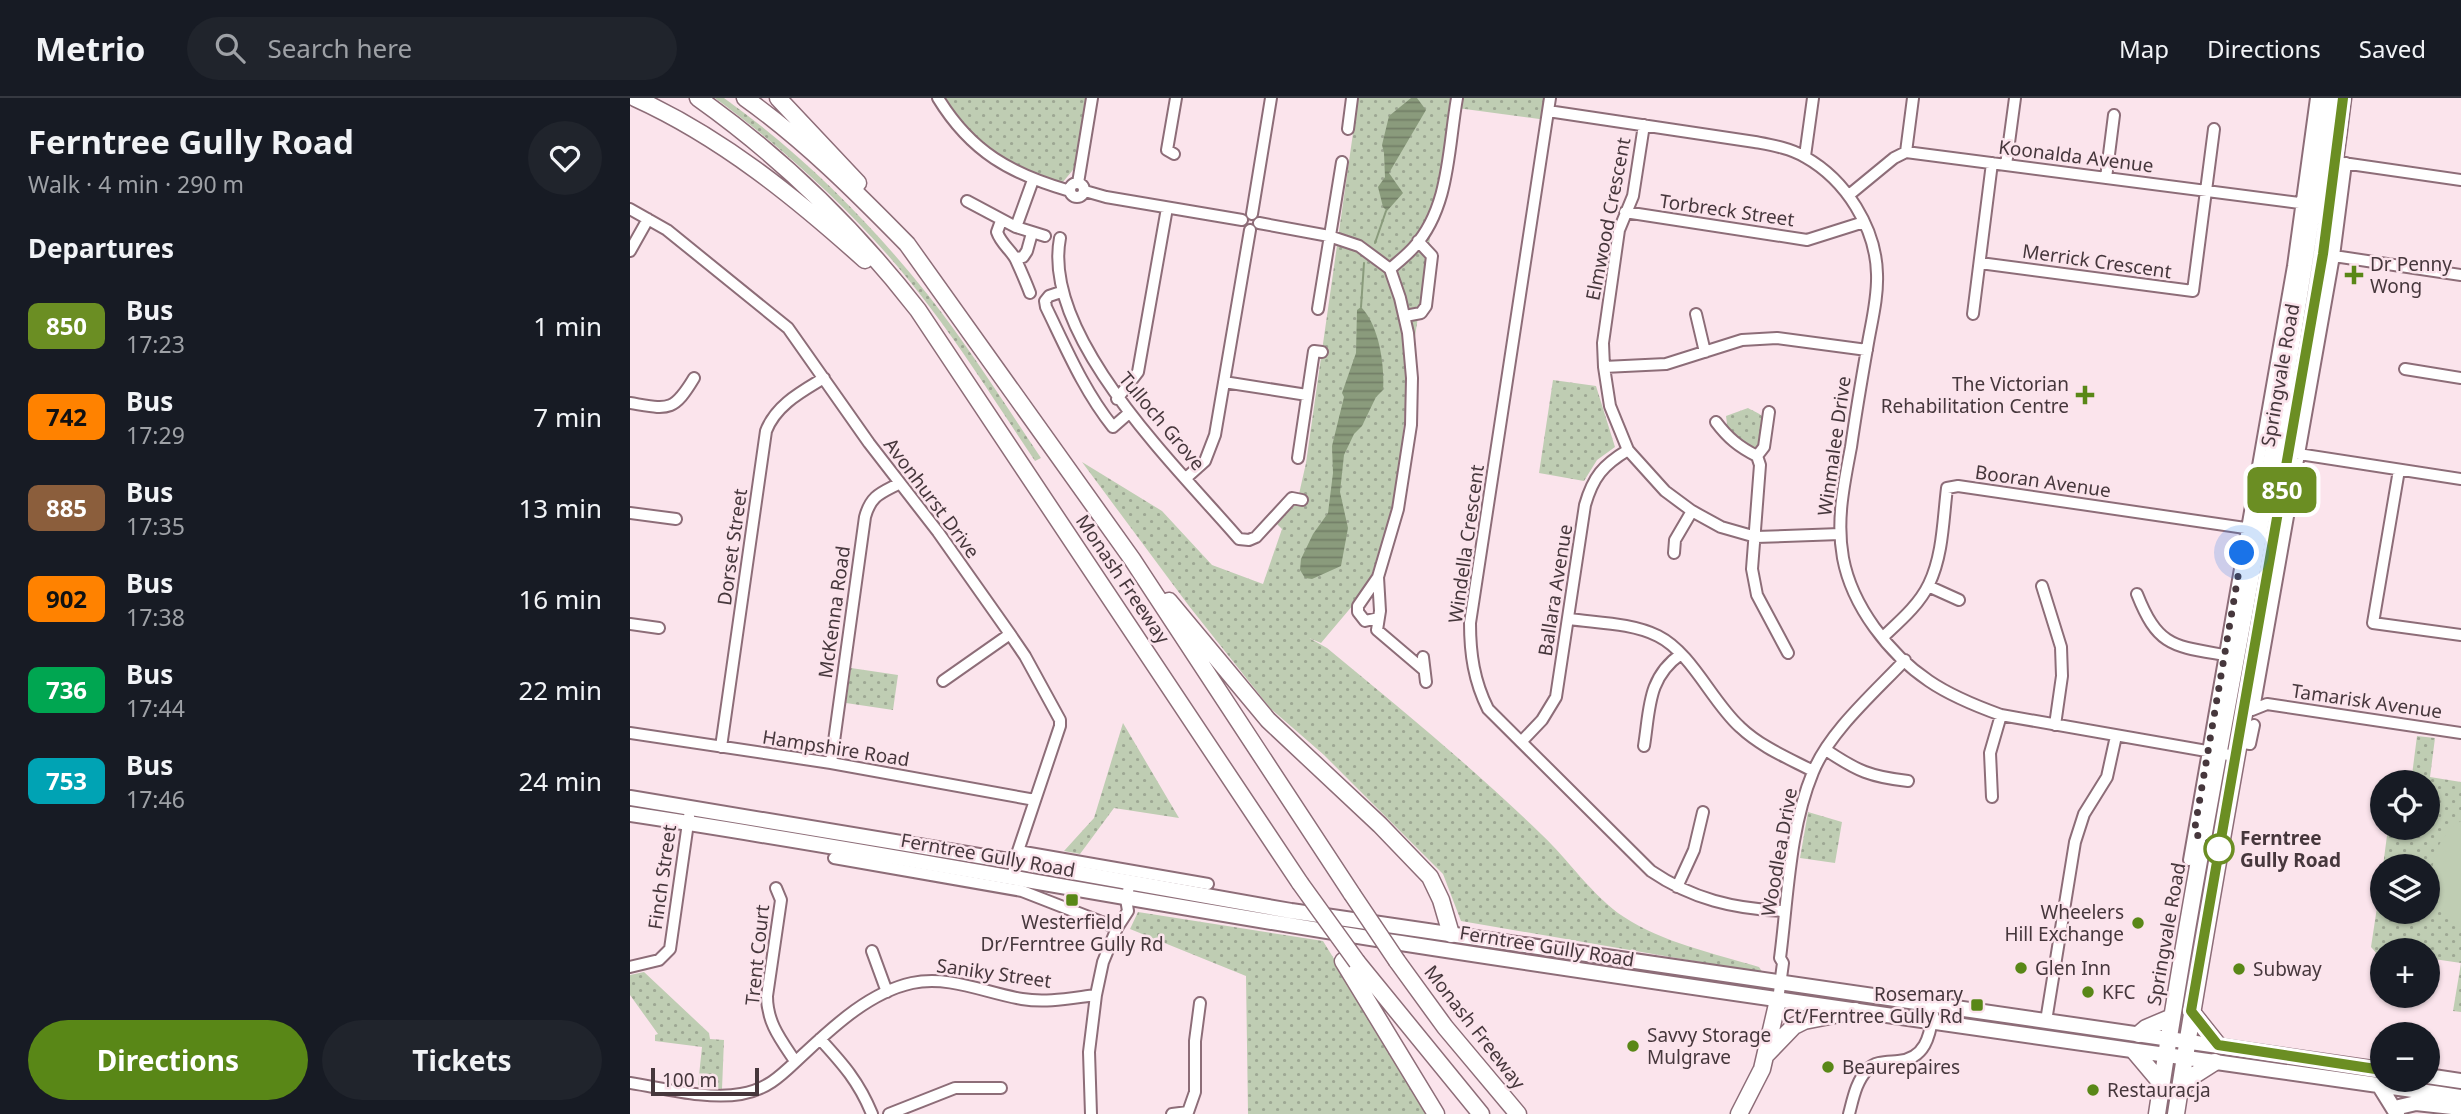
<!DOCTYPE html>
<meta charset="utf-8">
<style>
:root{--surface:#171b24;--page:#20242c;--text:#f1f3f6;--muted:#9ea1a6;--line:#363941;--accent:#598717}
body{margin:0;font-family:"Noto Sans",sans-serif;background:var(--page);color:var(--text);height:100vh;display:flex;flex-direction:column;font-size:26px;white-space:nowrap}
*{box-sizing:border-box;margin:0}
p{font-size:23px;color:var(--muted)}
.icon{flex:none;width:38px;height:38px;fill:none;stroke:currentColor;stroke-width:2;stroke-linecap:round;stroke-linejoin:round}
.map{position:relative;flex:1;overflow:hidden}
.sheet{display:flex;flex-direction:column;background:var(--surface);width:630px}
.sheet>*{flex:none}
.badge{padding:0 14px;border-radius:10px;font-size:24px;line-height:46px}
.controls{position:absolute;left:1740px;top:672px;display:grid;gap:14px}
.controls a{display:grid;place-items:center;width:70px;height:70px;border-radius:50%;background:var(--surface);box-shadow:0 2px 5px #0004;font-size:35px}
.scale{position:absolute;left:21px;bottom:18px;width:108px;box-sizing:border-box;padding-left:7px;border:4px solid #46373c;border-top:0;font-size:19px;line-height:24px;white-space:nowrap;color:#46373c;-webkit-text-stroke:5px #fbe4ec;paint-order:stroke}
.you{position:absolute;width:35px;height:35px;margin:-18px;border:5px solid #fff;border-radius:50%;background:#1a73e8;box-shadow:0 0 0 10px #1a73e833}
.map>.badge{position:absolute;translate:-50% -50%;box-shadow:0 0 0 4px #fff}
h2{padding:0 28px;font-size:26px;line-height:63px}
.round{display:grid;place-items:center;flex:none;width:74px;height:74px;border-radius:37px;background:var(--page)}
.summary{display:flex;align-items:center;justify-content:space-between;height:119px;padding:0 28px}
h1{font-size:33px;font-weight:700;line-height:52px}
.action{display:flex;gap:14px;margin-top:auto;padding:14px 28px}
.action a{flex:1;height:80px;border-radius:42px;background:var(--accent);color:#fff;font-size:28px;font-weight:700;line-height:80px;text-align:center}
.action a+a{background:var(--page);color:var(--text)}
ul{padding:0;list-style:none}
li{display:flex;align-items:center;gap:21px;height:91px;padding:0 28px}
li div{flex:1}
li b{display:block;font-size:26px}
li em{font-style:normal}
li .badge{min-width:77px;font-weight:700;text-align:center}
header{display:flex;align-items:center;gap:42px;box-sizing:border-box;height:98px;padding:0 35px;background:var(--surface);border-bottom:2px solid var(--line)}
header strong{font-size:33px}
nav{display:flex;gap:38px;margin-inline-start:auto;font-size:24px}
.search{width:490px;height:63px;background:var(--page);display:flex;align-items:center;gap:18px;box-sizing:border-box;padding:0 24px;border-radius:38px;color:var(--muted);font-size:26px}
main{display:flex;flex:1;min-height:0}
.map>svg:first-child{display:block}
.grass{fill:url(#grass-dots)}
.garden{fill:#bfcdb3}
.water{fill:url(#water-rules)}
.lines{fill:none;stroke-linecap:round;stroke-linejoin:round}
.stream{stroke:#8a9b7c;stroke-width:2}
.minor-casing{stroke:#8d6d78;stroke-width:14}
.major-casing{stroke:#8d6d78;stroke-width:18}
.highway-casing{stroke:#8d6d78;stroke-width:19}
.minor{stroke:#fff;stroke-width:10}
.major{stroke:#fff;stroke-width:14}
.highway{stroke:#fff;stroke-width:16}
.highway-bridge-casing{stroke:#8d6d78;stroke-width:19;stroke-linecap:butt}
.highway-bridge{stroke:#fff;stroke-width:16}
.line-casing{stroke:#fff;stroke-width:16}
.line{stroke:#6b8e23;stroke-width:10}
.walk{stroke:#46373c;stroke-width:7;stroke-dasharray:0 12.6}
.poi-dot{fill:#598717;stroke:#fbe4ec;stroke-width:2.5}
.stop-dot{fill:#fff;stroke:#6b8e23;stroke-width:3.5}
.labels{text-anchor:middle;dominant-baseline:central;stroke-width:5;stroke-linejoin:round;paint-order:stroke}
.street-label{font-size:19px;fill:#46373c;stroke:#fbe4ec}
.poi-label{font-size:19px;fill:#46373c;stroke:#fbe4ec;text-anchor:start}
.stop-label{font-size:19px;font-weight:bold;fill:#46373c;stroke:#fbe4ec;text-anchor:start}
</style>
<header>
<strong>Metrio</strong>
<div class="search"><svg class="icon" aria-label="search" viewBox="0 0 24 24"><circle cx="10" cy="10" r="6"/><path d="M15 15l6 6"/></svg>Search here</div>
<nav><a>Map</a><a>Directions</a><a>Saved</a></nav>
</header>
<main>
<section class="sheet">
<div class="summary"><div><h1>Ferntree Gully Road</h1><p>Walk · 4 min · 290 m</p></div><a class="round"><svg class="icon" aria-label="heart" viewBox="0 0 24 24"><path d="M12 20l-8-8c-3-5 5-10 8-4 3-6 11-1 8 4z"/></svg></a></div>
<h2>Departures</h2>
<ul>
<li><span class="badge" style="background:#6b8e23;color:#fff">850</span><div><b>Bus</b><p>17:23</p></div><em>1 min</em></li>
<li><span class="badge" style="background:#ff8200;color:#111">742</span><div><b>Bus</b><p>17:29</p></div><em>7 min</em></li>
<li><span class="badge" style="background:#8b5e3c;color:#fff">885</span><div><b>Bus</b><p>17:35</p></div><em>13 min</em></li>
<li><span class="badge" style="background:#ff8200;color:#111">902</span><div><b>Bus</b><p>17:38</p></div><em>16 min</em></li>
<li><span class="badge" style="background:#00a651;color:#fff">736</span><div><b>Bus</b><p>17:44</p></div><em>22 min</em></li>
<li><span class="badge" style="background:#00a3b4;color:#fff">753</span><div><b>Bus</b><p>17:46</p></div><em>24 min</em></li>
</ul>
<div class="action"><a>Directions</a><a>Tickets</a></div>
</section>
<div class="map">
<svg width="1831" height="1016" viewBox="0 0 1831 1016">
<defs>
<pattern id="grass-dots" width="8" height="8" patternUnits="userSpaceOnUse" patternTransform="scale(1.75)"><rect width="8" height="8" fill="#bfcdb3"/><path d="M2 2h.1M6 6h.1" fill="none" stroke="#9da793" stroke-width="1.8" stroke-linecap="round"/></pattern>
<pattern id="water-rules" width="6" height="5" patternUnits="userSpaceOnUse" patternTransform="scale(1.75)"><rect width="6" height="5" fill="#8a9b7c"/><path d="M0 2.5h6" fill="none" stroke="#737f67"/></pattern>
</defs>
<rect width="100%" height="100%" fill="#fbe4ec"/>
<!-- grass -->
<path class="grass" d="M85,0H94C171,55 239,123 298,197C339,249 374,305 411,360L405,363C370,311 337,258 299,208C240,129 165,59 85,0Z
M308,0H463L452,61L428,90L352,53Z
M728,0H920L917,22L820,9L777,291L768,391L741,479L734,494L691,545L679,540L697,550C770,610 843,670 911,736C939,762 962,798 994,819C1031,844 1086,856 1129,869L1133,875L831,823L813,776L694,657L640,610L559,508L452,364L532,413L582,467L633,486L652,431L647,426L667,405L676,365Z
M923,282L966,288L985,349L967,362L954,383L909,375Z
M1118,310C1123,313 1132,316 1134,321C1137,328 1132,345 1128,351L1109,344L1095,327L1097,326L1096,318Z
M221,570L268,577L263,612L216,605Z
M493,625L549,720L484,710L450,756L434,753L464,720Z
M1787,638L1805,640L1800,679L1831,684V914L1823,913L1831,865L1797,860V852H1752V857H1748L1741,849L1752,776V814H1797V768H1753L1758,730H1797V684H1765L1766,675L1782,677Z
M1178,714L1212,724L1205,765L1170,760Z
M508,814L693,843L800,1016H618L616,878L500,831Z
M14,874L79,935L80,941L94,942L92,991L68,987L72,949L25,943V937L28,936L0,897V877Z"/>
<!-- garden -->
<path class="garden" d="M1831,723V830C1792,808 1793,746 1831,723Z"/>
<!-- water -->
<path class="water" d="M781,0H787L796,12L759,75L773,95L757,113L753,109L748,89L755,79L754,55L752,47L759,18Z
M731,209C749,227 755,267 753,292L746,299L732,328L724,336L714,357L710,394L718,430L711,468L682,481L675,480L670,472L671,461L683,436L698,415L703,375L702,348L714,299L712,295L726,255L727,212Z"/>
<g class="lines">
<!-- stream -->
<path class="stream" d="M745,145L756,113
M731,209L734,165"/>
<!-- minor casing -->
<g class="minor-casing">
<path id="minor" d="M308,0C341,54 381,76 440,93
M920,0L840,525C840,556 844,583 858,611L1021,773C1062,801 1104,811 1154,813
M918,13L1125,44C1141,47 1160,50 1175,59C1216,82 1246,130 1247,176C1248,199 1242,222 1238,245C1232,279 1226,314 1221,349C1214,386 1206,422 1213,460C1222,508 1259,556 1299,583C1321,598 1346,608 1371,617L1605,658
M1014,27L1003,98L989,132L973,245L974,269L980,308L998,352L1035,393L1062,413L1091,429L1126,439L1210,436
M718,31L722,0
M1276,54L1283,0
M544,56L537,52L546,0
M1175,58L1183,0
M1713,65L1831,82
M1376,67L1385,0
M1476,80L1484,17
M440 92a7 7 0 1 1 14 0a7 7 0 1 1-14 0Z
M448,85L462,0
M455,93L476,99L612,122
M1219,97L1264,60L1276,54L1677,106
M337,103L386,129L415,138
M0,111L37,132L158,230L239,345L308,434L380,536L395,558L430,622V628L388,753L382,780
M995,114L1177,142L1234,124
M622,116L641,0
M371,123L367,134C371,146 382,153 386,162C391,173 396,184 400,195
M629,125L699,138L729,148L760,171L770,200L778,235L782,280L781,327L768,411L748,479L750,513L747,532L794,572
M386,129L403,82
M430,140C411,239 549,371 609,441L619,442L626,439L662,400L672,402
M0,153L18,121
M1704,158L1831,177
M386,160L393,159L397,153L402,135
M1350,165L1563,193L1584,31
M760,171C768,164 777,157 784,149C820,109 818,50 827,0
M431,194L419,198L415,203L416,209C436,250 454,293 483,329L499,315
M688,211L712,64
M1066,216L1075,254
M1343,216L1362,65
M775,218L791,215L796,208L802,158L788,143
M974,269L1036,266L1112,242L1147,240L1237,252
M1775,271L1831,280
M594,284L677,297
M487,301L508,274L537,110
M0,305C38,311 43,315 64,280
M1139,314L1134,349L1127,358L1130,367L1122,471L1127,497L1158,555
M1086,324C1098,340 1109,349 1127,358
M1643,352L1831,381
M668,360L684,253L692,254
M1769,372L1743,525L1831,537
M556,380L575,363L585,337L620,132
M0,415L46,421
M1044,455L1045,442L1062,413
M748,479L728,508V514L735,523L748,520
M1298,488L1329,502
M1412,488L1431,549L1432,578L1425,627
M1507,496C1528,549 1543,548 1595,557
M939,521C968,525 1002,525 1028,538C1062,555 1082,604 1110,629C1131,649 1158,660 1183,673
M0,526L29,530
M1253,539C1270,523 1289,507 1299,486C1313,457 1313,422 1317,390L1328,388L1622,431
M793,559L796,584
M313,583L380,536
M1624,611L1704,158L1716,65
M1622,612L1637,606L1831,635
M0,635L201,665L405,702
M892,643L912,622L926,599L955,407C963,379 973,367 998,352
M1608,644L1620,646L1624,627
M1014,648C1020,611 1017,580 1051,556
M91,649L136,333C146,307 171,294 194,280
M1196,652C1227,673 1241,679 1278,683
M201,665L235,419C241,397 251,395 270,385
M1362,699L1360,655L1371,617
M388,753L578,786
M204,760L392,793L487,830
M1559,762L1663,168L1686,0
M1047,789L1064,752L1073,714
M146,790L151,802L137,898C137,925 151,942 165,963
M242,853L257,894
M0,869L29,862L40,851L59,718
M1148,902L1153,865L1150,860C1158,799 1159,732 1183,674C1200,633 1244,595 1275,562
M1416,923L1445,744L1454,716L1477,679L1486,638
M190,941C213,966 229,984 242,1016
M0,985C33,990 78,1002 111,996C141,991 155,973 176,954C206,926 241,894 282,885C319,877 356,895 392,901C417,905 441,900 466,897
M558,1014L565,994V943L570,905
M259,1016L325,990H371
M461,1016L459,954L466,897L473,864L487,830L498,813L496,801L500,785
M542,1016L558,1014
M1219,1016C1223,1001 1226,983 1238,971C1245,963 1258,964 1268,963C1295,961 1300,938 1303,916"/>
</g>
<!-- major casing -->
<g class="major-casing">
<path id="major" d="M0,700L385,764L661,813L1752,972
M0,716C258,755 514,805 771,845C1124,900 1478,948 1831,999
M1797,978L1831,983
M1749,987L1767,1016
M1769,1009L1786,1005L1831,1010"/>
</g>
<!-- highway casing -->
<g class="highway-casing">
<path id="highway" d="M5,0C91,39 165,99 235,162
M68,0C151,59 225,131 288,212L670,785
M115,0C174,42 226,94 277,146L502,461L722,796
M148,0L228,85
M539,503L638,622L750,727L800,779L811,802L821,836
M713,863L806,1016
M767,863L815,929L888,1016
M727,864L851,1016
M1561,913L1588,947
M1509,936L1516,930L1542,919
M1505,954L1532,986
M1136,957L1164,928L1174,923L1225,913
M1550,993L1563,978L1585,964
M1109,1016L1132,971L1148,902
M1527,1016C1578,676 1655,341 1697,0
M1546,1016C1598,677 1671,341 1713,0"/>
</g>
<!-- minor -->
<use href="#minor" class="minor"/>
<!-- major -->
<use href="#major" class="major"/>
<!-- highway -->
<use href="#highway" class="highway"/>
<!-- highway-bridge casing -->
<g class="highway-bridge-casing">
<path id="highway-bridge" d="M670,785L727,864
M722,796L767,863"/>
</g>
<!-- highway-bridge -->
<use href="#highway-bridge" class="highway-bridge"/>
</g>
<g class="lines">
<!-- line casing -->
<g class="line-casing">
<path id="line" d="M1713,0L1693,156L1561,913L1588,947L1752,972"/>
</g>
<!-- line -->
<use href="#line" class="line"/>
<!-- walk -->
<path class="walk" d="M1589,751L1564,735L1612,455"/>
</g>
<!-- markers -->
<g class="poi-dot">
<path d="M1720.5 166.5h7v7h7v7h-7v7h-7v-7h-7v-7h7z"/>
<path d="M1451.5 286.5h7v7h7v7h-7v7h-7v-7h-7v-7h7z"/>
<rect x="435" y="795" width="14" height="14" rx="3.5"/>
<circle cx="1508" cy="825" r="7"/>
<circle cx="1391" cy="870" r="7"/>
<circle cx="1609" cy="871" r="7"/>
<circle cx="1458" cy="894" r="7"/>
<rect x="1340" y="900" width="14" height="14" rx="3.5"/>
<circle cx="1003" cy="948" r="7"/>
<circle cx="1198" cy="969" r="7"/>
<circle cx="1463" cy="992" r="7"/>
</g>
<circle class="stop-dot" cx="1589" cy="751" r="14"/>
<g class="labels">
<!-- street labels -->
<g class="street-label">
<text transform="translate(1446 58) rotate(7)">Koonalda Avenue</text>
<text transform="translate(1097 112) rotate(8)">Torbreck Street</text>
<text transform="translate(978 121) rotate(-79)">Elmwood Crescent</text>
<text transform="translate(1467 163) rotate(8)">Merrick Crescent</text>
<text transform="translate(1650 277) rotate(-80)">Springvale Road</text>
<text transform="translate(532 323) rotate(50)">Tulloch Grove</text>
<text transform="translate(1204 348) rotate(-82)">Winmalee Drive</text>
<text transform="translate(1413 383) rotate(8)">Booran Avenue</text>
<text transform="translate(302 400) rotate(53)">Avonhurst Drive</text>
<text transform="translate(836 446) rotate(-82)">Windella Crescent</text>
<text transform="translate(102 449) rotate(-82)">Dorset Street</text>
<text transform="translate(493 481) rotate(56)">Monash Freeway</text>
<text transform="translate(925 492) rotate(-81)">Ballara Avenue</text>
<text transform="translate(204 514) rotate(-82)">McKenna Road</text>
<text transform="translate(1737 603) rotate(8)">Tamarisk Avenue</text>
<text transform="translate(206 650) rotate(9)">Hampshire Road</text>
<text transform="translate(1149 754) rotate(-80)">Woodlea Drive</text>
<text transform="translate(358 757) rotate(10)">Ferntree Gully Road</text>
<text transform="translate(32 779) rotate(-82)">Finch Street</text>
<text transform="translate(1536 836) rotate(-80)">Springvale Road</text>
<text transform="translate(917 848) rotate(9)">Ferntree Gully Road</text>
<text transform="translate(127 857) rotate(-84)">Trent Court</text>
<text transform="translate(364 875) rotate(8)">Saniky Street</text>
<text transform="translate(845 929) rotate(52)">Monash Freeway</text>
</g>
<!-- poi labels -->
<g class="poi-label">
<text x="1740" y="166">Dr Penny<tspan x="1740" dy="22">Wong</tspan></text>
<text x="1439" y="286" text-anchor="end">The Victorian<tspan x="1439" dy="22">Rehabilitation Centre</tspan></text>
<text x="1494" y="814" text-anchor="end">Wheelers<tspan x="1494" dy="22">Hill Exchange</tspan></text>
<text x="442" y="824" text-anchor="middle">Westerfield<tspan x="442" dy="22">Dr/Ferntree Gully Rd</tspan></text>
<text x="1405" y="870">Glen Inn</text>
<text x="1623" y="871">Subway</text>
<text x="1472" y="894">KFC</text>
<text x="1333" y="896" text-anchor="end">Rosemary<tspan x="1333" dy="22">Ct/Ferntree Gully Rd</tspan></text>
<text x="1017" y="937">Savvy Storage<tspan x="1017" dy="22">Mulgrave</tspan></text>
<text x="1212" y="969">Beaurepaires</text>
<text x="1477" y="992">Restauracja</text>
</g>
<!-- stop labels -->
<g class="stop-label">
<text x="1610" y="740">Ferntree<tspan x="1610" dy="22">Gully Road</tspan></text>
</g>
</g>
</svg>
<div class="controls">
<a><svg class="icon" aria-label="locate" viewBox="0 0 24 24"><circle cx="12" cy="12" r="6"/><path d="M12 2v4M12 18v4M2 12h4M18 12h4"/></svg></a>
<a><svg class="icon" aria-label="layers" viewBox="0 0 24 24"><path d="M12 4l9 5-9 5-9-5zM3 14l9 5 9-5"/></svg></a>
<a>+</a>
<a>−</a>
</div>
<div class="scale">100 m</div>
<div class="you" style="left:1612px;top:455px"></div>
<b class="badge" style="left:1652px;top:392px;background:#6b8e23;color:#fff">850</b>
</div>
</main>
